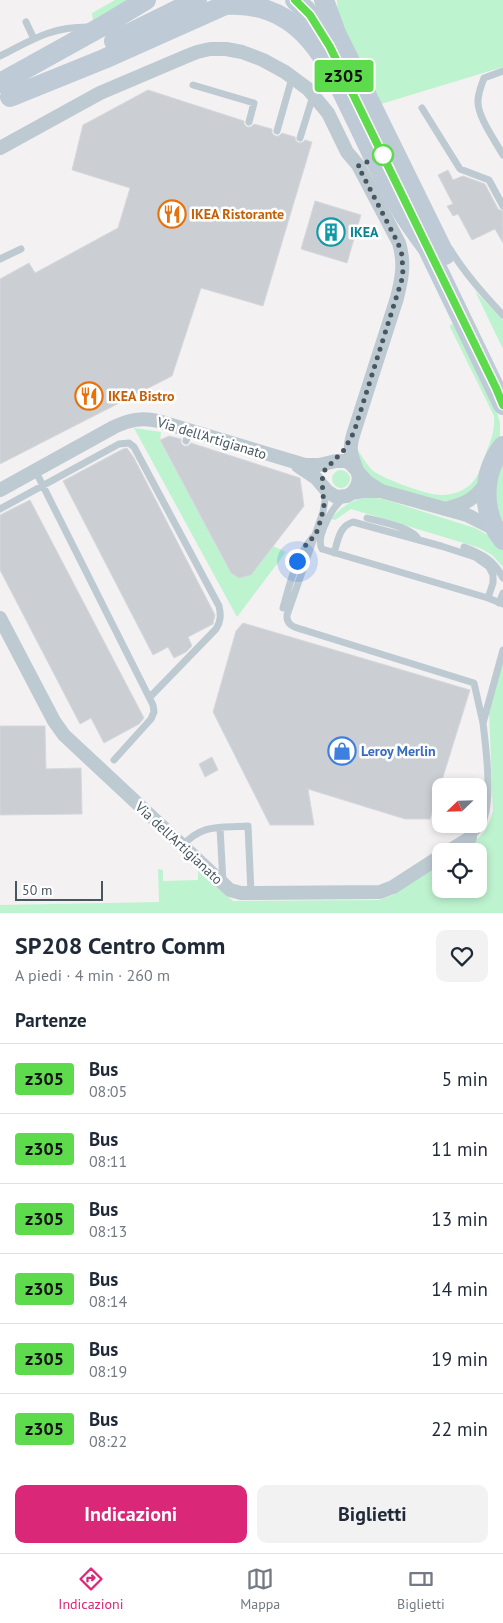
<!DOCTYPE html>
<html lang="it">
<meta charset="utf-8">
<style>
:root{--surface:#fff;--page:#f2f2f3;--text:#1f2937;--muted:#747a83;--line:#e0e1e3;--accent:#db2777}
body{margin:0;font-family:"PT Sans",sans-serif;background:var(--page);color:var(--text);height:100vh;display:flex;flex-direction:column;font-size:19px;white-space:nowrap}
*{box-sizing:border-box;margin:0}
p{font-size:16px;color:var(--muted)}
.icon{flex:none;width:28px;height:28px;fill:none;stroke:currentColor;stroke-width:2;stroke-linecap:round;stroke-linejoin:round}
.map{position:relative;height:913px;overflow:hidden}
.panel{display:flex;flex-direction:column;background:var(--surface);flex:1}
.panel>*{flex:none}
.badge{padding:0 10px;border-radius:4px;font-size:18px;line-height:32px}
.needle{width:32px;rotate:247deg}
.buttons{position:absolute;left:432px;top:778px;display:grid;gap:10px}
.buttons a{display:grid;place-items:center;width:55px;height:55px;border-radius:10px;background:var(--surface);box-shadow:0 2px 8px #0003;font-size:25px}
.scale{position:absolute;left:15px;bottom:12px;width:88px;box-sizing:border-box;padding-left:5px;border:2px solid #475661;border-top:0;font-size:14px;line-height:18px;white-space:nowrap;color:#475661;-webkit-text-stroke:4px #fff;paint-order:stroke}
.you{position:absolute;width:25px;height:25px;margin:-12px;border:4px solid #fff;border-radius:50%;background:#1a73e8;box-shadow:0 0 0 8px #1a73e833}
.map>.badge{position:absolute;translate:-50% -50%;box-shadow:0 0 0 2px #fff}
h2{padding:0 15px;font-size:19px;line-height:45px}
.round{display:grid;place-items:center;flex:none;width:52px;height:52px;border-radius:10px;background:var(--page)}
.overview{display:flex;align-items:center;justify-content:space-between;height:85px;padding:0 15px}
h1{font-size:24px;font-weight:600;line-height:38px}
.button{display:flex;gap:10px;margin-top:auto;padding:10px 15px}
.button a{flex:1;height:58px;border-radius:10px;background:var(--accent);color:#fff;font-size:20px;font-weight:600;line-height:58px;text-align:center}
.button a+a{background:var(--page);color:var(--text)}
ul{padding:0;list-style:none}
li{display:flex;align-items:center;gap:15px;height:70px;padding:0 15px;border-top:1px solid var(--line)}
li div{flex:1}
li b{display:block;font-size:19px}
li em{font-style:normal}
li .badge{min-width:55px;font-weight:700;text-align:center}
.tab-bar{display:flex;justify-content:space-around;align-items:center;height:70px;border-top:1px solid var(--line);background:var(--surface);font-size:14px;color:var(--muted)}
.tab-bar a{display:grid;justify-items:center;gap:2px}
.tab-bar .selected{color:var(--accent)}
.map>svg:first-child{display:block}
.green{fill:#bef3d0}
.building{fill:#cbcfd4;stroke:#d5d8dd}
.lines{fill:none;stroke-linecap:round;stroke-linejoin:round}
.lane{stroke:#becad2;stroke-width:7}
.street{stroke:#becad2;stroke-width:14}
.secondary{stroke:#becbd6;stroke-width:20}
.line-casing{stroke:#fff;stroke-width:11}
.line{stroke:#5edb4d;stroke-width:8}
.walk{stroke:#475661;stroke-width:5;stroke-dasharray:0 9}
.stop-dot{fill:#fff;stroke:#5edb4d;stroke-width:2.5}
.labels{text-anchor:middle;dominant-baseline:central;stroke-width:5;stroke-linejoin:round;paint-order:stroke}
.food-label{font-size:14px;font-weight:bold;fill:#c56008;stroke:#fff;text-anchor:start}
.culture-label{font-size:14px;font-weight:bold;fill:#0d838f;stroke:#fff;text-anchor:start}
.street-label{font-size:14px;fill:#475661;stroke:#fff}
.shop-label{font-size:14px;font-weight:bold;fill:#366cbe;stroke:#fff;text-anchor:start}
</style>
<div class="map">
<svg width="503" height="913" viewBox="0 0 503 913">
<rect width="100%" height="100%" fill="#f4f1f2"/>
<!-- green -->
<path class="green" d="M115,0H136L93,22L92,13Z
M337,0H503V67L381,104L338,21Z
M475,291L503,320V349Z
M451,324L454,325L496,408L500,423V437L496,446L478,485L456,502H439L380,484L370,477L362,467L356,446C360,454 365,462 371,469C380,478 429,496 442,495C453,495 463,491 471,484C479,476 482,464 486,453C491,440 495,431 494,416L450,327Z
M134,428L161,432L160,441L231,573L239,578L273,546L286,552L237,617Z
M503,463V521C492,501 495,484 503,463Z
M332 479a9 9 0 1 1 18 0a9 9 0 1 1-18 0Z
M370,497L383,499L475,528L486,534L503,549V567L492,555L480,548L351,509L335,520L331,519C341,506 354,499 370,497Z
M503,660V913H0V905L159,902L158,869L163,870V881L198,880V870L233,901L379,900L393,895L441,864V889H479V851H460C480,839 486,834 493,811L489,712Z"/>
<!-- building -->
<path class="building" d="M148,90L244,121V124L247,127H251L254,124L272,129V133L275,136H279L282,133L295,137L296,141L299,143L303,142L305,140L312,142L263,306L201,288L172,376L0,464V279L29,263L35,273L118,228L130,188L72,170L83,125Z
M448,170L453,180L463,176L485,184L498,209L503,211V243L495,229L472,240L458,214L453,216L447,206L453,204L438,175Z
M315,201L361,215L347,263L301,249Z
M169,436L181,439V443L184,446H188L191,443L300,478L304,506L251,575L239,578L231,573L160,440Z
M127,448L134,458L215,615L213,624L188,637L192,646L186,652L174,658L168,647L153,655L63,481L123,449Z
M30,500L144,718L139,724L104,743L91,718L80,724L0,570V515Z
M243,623L470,690L430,819H405L308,789L314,825H270L213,712L236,631Z
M0,726H45L46,769L81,768L82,814L0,815Z
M212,757L218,770L205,777L199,764Z"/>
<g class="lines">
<!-- lane -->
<path class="lane" d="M26,22L34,39
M0,56C32,40 50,27 88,27
M503,71L484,78C481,86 478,93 478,101C477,116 496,142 503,155
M193,85L254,103L249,122
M422,108L460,169L489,180L503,206
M277,131L292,78
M300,138L313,96
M450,249C465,274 483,294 503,315
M0,259L21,249
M186,441L189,431
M35,470L153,705L154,712L151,719L114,760
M324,489L325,500L323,512L287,615C286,627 298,628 307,631L474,683L483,723L503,650
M343,499C333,506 315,537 322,549L488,598L503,604
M0,509L119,444L129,443L134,447L219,606C221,615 221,621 216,629L150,697
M367,518C381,522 412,527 419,540
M464,547C482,554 494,560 503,578
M334,553C338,541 339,526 353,522L441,546L475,557L489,567L493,575V583L488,598
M499,603L503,593
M283,608C290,584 295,558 312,538
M220,828L223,882
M470,838C476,832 481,827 484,819C492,796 486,748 483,723
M182,846C203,823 219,828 248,826L251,893"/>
<!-- street -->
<path class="street" d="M0,148L100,93L187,56L197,52L210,49H226L242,52L263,60L285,72L308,89L328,113L347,152L358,165L399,243C405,263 402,278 397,298L354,432C352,438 350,445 351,452C354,469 366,478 352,493
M298,466L316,478L327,491L336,497L347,496L352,493L363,491H381L467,515L495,529
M0,490L114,427C129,420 142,417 158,421L305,465H319L336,461H346L351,464L367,482L381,491
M445,509C466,504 475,499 487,482
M0,618L54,721L64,735L230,890L241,893L380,892L393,887L441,856
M449,851L470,838"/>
<!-- secondary -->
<path class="secondary" d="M295,0L306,10L319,29
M324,0L336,33L445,255
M114,41L197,0
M0,83L101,27L146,0
M10,97L104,59L225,5C295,0 324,53 348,104C363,134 377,166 393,196C403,216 418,235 431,253
M425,243L503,405
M503,446C482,473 480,512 503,540"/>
</g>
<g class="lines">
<!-- line casing -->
<g class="line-casing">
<path id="line" d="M295,0L310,15L330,47L496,388L503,405"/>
</g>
<!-- line -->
<use href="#line" class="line"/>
<!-- walk -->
<path class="walk" d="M297,561L305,546L316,534L321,519L324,506L322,481L324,471L344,450L354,432L403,276L402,255L398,243L358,166L383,155"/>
</g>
<!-- icons -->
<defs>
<g id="restaurant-ring" transform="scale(1.4375)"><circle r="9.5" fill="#fff" stroke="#e8710a" stroke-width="1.5"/><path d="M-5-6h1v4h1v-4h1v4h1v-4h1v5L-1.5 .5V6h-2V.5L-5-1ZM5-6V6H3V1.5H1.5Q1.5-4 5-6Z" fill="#e8710a"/></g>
<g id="building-ring" transform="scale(1.4375)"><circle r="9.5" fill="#fff" stroke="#0f9aa8" stroke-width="1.5"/><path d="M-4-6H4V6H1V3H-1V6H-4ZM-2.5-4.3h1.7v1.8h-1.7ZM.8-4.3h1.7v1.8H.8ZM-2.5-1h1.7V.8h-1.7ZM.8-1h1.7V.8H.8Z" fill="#0f9aa8"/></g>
<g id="shop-ring" transform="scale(1.4375)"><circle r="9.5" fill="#fff" stroke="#3f7fe0" stroke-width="1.5"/><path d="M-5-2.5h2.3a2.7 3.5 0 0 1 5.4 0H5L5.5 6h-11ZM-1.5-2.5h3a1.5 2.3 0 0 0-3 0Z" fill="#3f7fe0"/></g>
</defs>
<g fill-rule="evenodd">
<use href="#restaurant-ring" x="172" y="214"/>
<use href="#building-ring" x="331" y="232"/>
<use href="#restaurant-ring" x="89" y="396"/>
<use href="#shop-ring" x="342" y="751"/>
</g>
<!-- markers -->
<circle class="stop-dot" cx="383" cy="155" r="10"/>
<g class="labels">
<!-- food labels -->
<g class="food-label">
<text x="191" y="214">IKEA Ristorante</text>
<text x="108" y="396">IKEA Bistro</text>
</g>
<!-- culture labels -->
<g class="culture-label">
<text x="350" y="232">IKEA</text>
</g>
<!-- street labels -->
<g class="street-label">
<text transform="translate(212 438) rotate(17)">Via dell'Artigianato</text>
<text transform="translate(179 843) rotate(43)">Via dell'Artigianato</text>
</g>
<!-- shop labels -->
<g class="shop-label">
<text x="361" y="751">Leroy Merlin</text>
</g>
</g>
</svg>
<div class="buttons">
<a><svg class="needle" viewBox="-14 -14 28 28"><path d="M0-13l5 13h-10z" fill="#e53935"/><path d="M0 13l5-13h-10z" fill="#747a83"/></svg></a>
<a><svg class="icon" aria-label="locate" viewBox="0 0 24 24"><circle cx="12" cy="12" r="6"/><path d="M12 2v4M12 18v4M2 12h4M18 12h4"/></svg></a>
</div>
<div class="scale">50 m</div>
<div class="you" style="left:297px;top:561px"></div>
<b class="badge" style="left:344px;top:76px;background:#5edb4d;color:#111">z305</b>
</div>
<section class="panel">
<div class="overview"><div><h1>SP208 Centro Comm</h1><p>A piedi · 4 min · 260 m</p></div><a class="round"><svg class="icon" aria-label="heart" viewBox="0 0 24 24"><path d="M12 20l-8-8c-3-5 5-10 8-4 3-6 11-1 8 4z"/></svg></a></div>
<h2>Partenze</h2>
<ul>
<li><span class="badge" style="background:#5edb4d;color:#111">z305</span><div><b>Bus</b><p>08:05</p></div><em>5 min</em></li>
<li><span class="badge" style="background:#5edb4d;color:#111">z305</span><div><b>Bus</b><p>08:11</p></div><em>11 min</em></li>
<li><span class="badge" style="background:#5edb4d;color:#111">z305</span><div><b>Bus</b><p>08:13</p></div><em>13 min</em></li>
<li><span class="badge" style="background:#5edb4d;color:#111">z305</span><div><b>Bus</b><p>08:14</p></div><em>14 min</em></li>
<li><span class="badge" style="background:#5edb4d;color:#111">z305</span><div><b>Bus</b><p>08:19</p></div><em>19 min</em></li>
<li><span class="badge" style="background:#5edb4d;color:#111">z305</span><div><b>Bus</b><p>08:22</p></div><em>22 min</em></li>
</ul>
<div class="button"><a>Indicazioni</a><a>Biglietti</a></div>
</section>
<nav class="tab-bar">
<a class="selected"><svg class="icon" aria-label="directions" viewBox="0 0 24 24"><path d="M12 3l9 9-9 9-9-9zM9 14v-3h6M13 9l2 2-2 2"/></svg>Indicazioni</a>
<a><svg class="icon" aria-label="map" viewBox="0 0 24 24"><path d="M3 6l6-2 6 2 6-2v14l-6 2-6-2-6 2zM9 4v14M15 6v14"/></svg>Mappa</a>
<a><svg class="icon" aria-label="tickets" viewBox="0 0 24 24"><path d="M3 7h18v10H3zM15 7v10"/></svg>Biglietti</a>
</nav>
